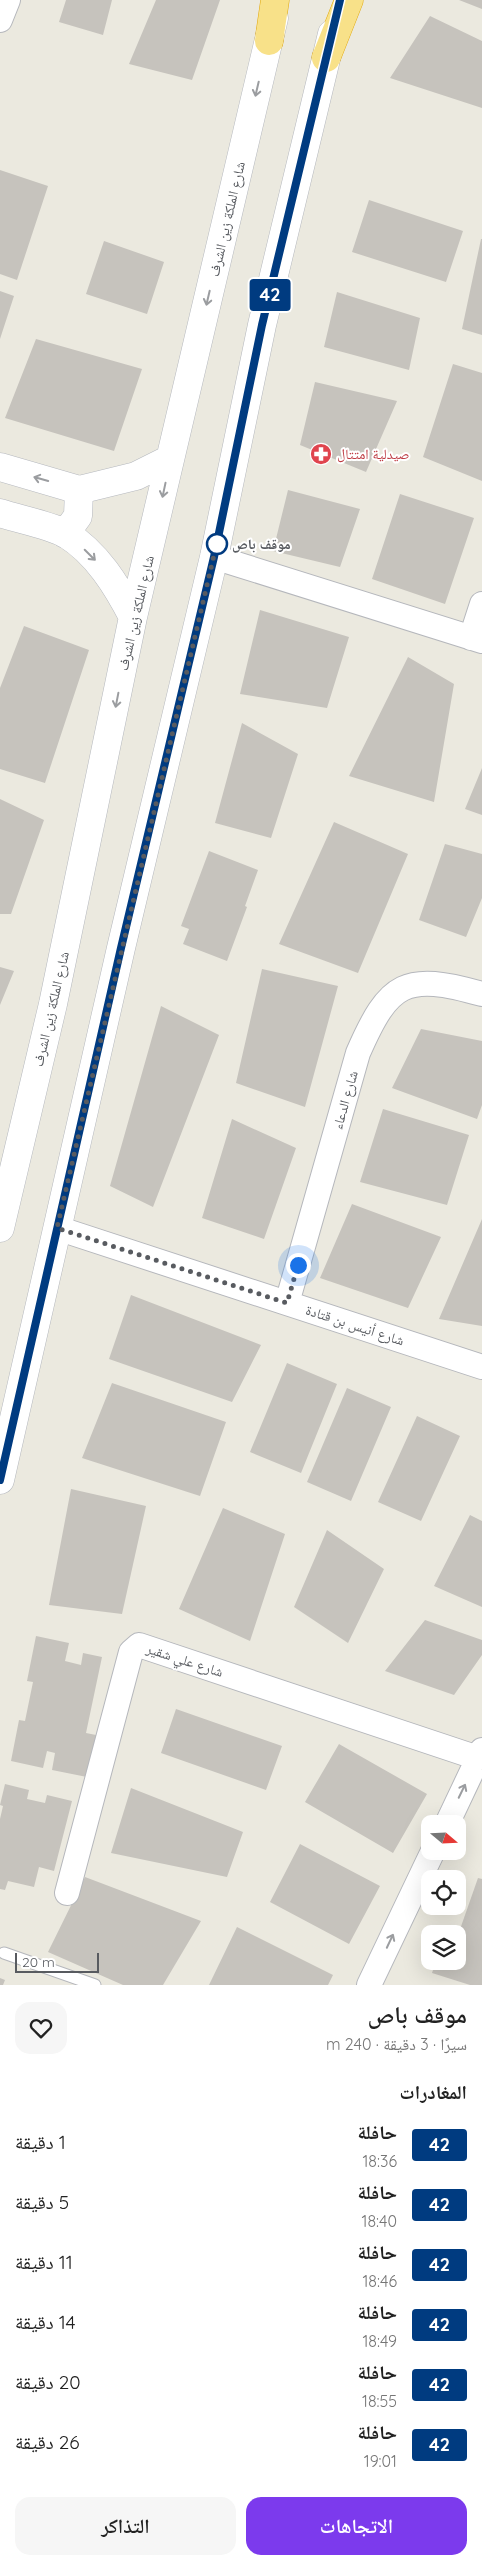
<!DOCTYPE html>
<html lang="ar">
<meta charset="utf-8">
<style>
:root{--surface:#fff;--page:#f6f6f6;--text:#222;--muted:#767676;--accent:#7c3aed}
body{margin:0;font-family:Quicksand,"Noto Naskh Arabic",sans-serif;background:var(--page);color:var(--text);direction:rtl;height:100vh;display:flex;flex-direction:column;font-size:19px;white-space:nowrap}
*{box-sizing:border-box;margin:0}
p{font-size:16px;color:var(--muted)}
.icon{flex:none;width:28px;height:28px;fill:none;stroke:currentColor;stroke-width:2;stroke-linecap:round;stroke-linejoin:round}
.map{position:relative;height:1985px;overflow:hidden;direction:ltr}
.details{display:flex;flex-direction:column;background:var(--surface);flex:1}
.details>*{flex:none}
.badge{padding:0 10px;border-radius:4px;font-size:18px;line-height:32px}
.needle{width:32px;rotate:109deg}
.controls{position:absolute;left:421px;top:1815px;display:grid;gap:10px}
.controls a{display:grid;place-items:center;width:45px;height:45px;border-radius:10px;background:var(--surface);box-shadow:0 5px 20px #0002;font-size:25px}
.scale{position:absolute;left:15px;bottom:12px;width:84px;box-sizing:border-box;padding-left:5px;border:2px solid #585b60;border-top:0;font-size:14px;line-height:18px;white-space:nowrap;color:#585b60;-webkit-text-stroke:4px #fff;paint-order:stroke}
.you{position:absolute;width:25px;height:25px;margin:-12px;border:4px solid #fff;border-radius:50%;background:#1a73e8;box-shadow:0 0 0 8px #1a73e833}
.map>.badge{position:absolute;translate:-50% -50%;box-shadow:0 0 0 2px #fff}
h2{padding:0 15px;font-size:19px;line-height:45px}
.round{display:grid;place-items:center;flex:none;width:52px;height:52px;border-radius:15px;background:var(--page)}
.head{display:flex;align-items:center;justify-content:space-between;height:85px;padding:0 15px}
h1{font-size:24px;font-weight:600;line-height:38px}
.primary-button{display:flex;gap:10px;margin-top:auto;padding:10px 15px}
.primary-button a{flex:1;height:58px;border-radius:15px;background:var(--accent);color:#fff;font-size:20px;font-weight:600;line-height:58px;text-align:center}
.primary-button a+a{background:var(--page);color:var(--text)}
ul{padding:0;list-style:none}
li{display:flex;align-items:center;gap:15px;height:60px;padding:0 15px}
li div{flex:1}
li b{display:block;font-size:19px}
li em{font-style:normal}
li .badge{min-width:55px;font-weight:700;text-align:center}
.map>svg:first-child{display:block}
.building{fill:#c6c3bd}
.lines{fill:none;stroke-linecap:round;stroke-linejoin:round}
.lane-casing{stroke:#b5b7bc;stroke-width:13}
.street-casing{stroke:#b5b7bc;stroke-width:26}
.secondary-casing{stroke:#b5b8be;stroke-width:29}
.highway-casing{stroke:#e1a709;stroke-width:29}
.lane{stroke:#fff;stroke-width:11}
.street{stroke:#fff;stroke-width:24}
.secondary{stroke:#fff;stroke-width:28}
.highway{stroke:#f8e189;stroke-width:28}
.oneway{stroke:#9b9da0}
.line-casing{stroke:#fff;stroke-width:11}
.line{stroke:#003b80;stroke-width:8}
.walk{stroke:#585b60;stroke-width:5;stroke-dasharray:0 9}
.stop-dot{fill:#fff;stroke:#003b80;stroke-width:2.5}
.labels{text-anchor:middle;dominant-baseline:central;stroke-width:4;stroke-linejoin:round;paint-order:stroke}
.street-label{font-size:14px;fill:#585b60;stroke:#fff}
.health-label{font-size:14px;fill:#be3a42;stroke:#fff;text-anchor:start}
.stop-label{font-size:14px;font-weight:bold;fill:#585b60;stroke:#fff;text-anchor:start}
</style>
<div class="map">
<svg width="482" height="1985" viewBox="0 0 482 1985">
<rect width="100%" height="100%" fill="#ebe9df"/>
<!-- building -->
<path class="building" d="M66,0H112L103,35L59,22Z
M156,0H220L192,80L129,64Z
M459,0H482V9Z
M430,16L482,41V108L390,78Z
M0,170L48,186L17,280L0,274Z
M369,200L463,231L446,282L352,252Z
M481,239H482V335L462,329Z
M104,241L164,262L147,314L86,294Z
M0,291L14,296L0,339Z
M337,292L420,318L409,370L324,347Z
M36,339L142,369L114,451L5,418Z
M453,364L482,373V481L423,457Z
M315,382L397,401L366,472L300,445Z
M288,490L360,509L340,567L273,551Z
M400,494L474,518L445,604L372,579Z
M260,610L349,637L327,708L240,694Z
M24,626L89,650L45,783L0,769V688Z
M408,657L454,684L434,802L349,776Z
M242,723L298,754L271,838L215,823Z
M482,768V815L465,809Z
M0,799L44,820L11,914H0Z
M334,822L408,854L358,973L279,944Z
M445,844L482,854V898L466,937L419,920Z
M209,851L258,870L245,906L247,907L227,961L183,944L189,929L181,926Z
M0,967L14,971L0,1005Z
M262,969L338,986L305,1107L236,1083Z
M161,1006L219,1035L153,1207L110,1186Z
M421,1029L482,1041V1105L477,1119L392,1088Z
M383,1109L469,1135L447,1205L360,1182Z
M232,1119L296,1148L264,1239L202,1218Z
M352,1204L441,1237L408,1308L320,1278Z
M482,1219V1326L439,1319Z
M131,1295L261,1345L232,1402L109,1359Z
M287,1363L337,1384L301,1473L250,1452Z
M112,1383L226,1422L200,1496L82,1458Z
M347,1388L391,1407L351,1501L307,1482Z
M417,1416L460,1436L421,1521L378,1502Z
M71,1489L146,1506L122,1614L49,1605Z
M223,1508L285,1534L250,1641L179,1609Z
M470,1515L482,1521V1607L434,1586Z
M327,1530L384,1569L348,1643L294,1607Z
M425,1620L482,1640V1655L454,1695L385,1671Z
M36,1636L69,1643L65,1661L81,1665L83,1653L102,1657L86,1733L96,1735L87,1777L52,1770L55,1753L47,1751L43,1768L11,1761L19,1720L25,1721L33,1682L27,1681Z
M176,1709L282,1746L266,1790L161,1753Z
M339,1744L427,1794L393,1853L305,1802Z
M5,1784L29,1790L27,1799L45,1803L47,1795L72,1801L54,1871L39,1867L34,1887L8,1881L5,1890L0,1889V1819L3,1806L0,1805Z
M131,1788L243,1832L227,1877L111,1853Z
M300,1844L380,1886L349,1944L270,1902Z
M85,1877L201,1921L163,1985H123L48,1952Z
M478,1878L482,1879V1985H470L432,1973L436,1961H458V1935Z
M237,1927L333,1975L328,1985H209Z
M0,1978L5,1980L3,1985H0Z"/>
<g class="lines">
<!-- lane casing -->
<g class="lane-casing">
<path id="lane" d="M4,1953L95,1985"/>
</g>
<!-- street casing -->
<g class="street-casing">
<path id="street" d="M0,20L8,0
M214,557L482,641
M471,638L482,604
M57,1228L482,1367
M287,1303L358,1053C389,982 405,972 482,994
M447,1824L482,1750
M67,1893L131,1652L139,1645L478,1758
M369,1985L433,1851"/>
</g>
<!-- secondary casing -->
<g class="secondary-casing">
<path id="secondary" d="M0,467L79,490L136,476L170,459
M0,513C18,519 50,525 66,534C97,553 117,586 133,617
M65,534L78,516L79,490
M0,1228L53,1004L133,617L274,18
M0,1480L121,948L214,557L262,325L332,34"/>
</g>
<!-- highway casing -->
<g class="highway-casing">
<path id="highway" d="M269,41L275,0
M326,58L349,0"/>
</g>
<!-- lane -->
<use href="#lane" class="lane"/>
<!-- street -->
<use href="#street" class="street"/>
<!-- secondary -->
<use href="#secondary" class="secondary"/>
<!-- highway -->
<use href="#highway" class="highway"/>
</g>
<!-- one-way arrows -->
<defs><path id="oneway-shaft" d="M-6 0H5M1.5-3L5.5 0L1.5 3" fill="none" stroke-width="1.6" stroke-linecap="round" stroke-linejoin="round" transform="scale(1.25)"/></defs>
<g class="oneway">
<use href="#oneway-shaft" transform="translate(257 89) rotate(103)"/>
<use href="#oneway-shaft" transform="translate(208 298) rotate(103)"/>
<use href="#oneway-shaft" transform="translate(41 479) rotate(-164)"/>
<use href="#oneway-shaft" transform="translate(164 490) rotate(102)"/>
<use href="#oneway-shaft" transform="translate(90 555) rotate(45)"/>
<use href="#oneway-shaft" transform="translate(117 700) rotate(101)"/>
<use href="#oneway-shaft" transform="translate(462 1791) rotate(-64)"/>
<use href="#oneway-shaft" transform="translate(390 1941) rotate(-65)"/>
</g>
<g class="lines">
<!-- line casing -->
<g class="line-casing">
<path id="line" d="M0,1480L121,948L214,557L262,325L340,0"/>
</g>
<!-- line -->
<use href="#line" class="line"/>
<!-- walk -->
<path class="walk" d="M217,544L218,538L57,1228L287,1303L298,1265"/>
</g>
<!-- icons -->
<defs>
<g id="pharmacy-disc" transform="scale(1.125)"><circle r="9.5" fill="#e0444e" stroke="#fff"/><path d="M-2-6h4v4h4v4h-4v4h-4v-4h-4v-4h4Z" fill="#fff"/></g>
</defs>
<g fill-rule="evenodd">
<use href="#pharmacy-disc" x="321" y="454"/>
</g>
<!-- markers -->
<circle class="stop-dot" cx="217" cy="544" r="10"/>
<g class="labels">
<!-- street labels -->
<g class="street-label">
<text transform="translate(227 219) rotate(-77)">شارع الملكة زين الشرف</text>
<text transform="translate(136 613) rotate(-77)">شارع الملكة زين الشرف</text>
<text transform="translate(51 1009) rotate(-77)">شارع الملكة زين الشرف</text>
<text transform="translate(345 1100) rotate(-74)">شارع الدعاء</text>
<text transform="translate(355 1325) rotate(18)">شارع أنيس بن قتادة</text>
<text transform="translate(185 1660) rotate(18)">شارع علي شقير</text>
</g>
<!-- health labels -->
<g class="health-label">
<text x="337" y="454">صيدلية امتتال</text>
</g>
<!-- stop labels -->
<g class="stop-label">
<text x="232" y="544">موقف باص</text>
</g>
</g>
</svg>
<div class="controls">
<a><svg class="needle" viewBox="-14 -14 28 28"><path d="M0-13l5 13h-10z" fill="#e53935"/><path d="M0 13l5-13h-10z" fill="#767676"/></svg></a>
<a><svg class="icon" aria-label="locate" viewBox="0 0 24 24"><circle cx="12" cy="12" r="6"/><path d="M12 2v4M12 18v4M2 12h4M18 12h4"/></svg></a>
<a><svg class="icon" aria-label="layers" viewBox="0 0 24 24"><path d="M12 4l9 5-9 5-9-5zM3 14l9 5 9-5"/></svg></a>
</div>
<div class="scale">20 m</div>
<div class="you" style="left:298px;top:1265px"></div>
<b class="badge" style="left:270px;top:295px;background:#003b80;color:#fff">42</b>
</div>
<section class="details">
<div class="head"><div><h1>موقف باص</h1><p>سيرًا · 3 دقيقة · 240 m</p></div><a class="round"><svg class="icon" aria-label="heart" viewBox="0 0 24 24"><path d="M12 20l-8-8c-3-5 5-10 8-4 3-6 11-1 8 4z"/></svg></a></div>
<h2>المغادرات</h2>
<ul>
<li><span class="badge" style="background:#003b80;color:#fff">42</span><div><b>حافلة</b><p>18:36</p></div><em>1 دقيقة</em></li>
<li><span class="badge" style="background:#003b80;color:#fff">42</span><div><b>حافلة</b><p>18:40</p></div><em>5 دقيقة</em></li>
<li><span class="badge" style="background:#003b80;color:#fff">42</span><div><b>حافلة</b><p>18:46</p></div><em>11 دقيقة</em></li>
<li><span class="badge" style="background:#003b80;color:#fff">42</span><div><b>حافلة</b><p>18:49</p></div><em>14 دقيقة</em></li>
<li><span class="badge" style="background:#003b80;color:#fff">42</span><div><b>حافلة</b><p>18:55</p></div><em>20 دقيقة</em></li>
<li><span class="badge" style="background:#003b80;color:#fff">42</span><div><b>حافلة</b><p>19:01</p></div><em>26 دقيقة</em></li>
</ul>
<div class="primary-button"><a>الاتجاهات</a><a>التذاكر</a></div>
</section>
